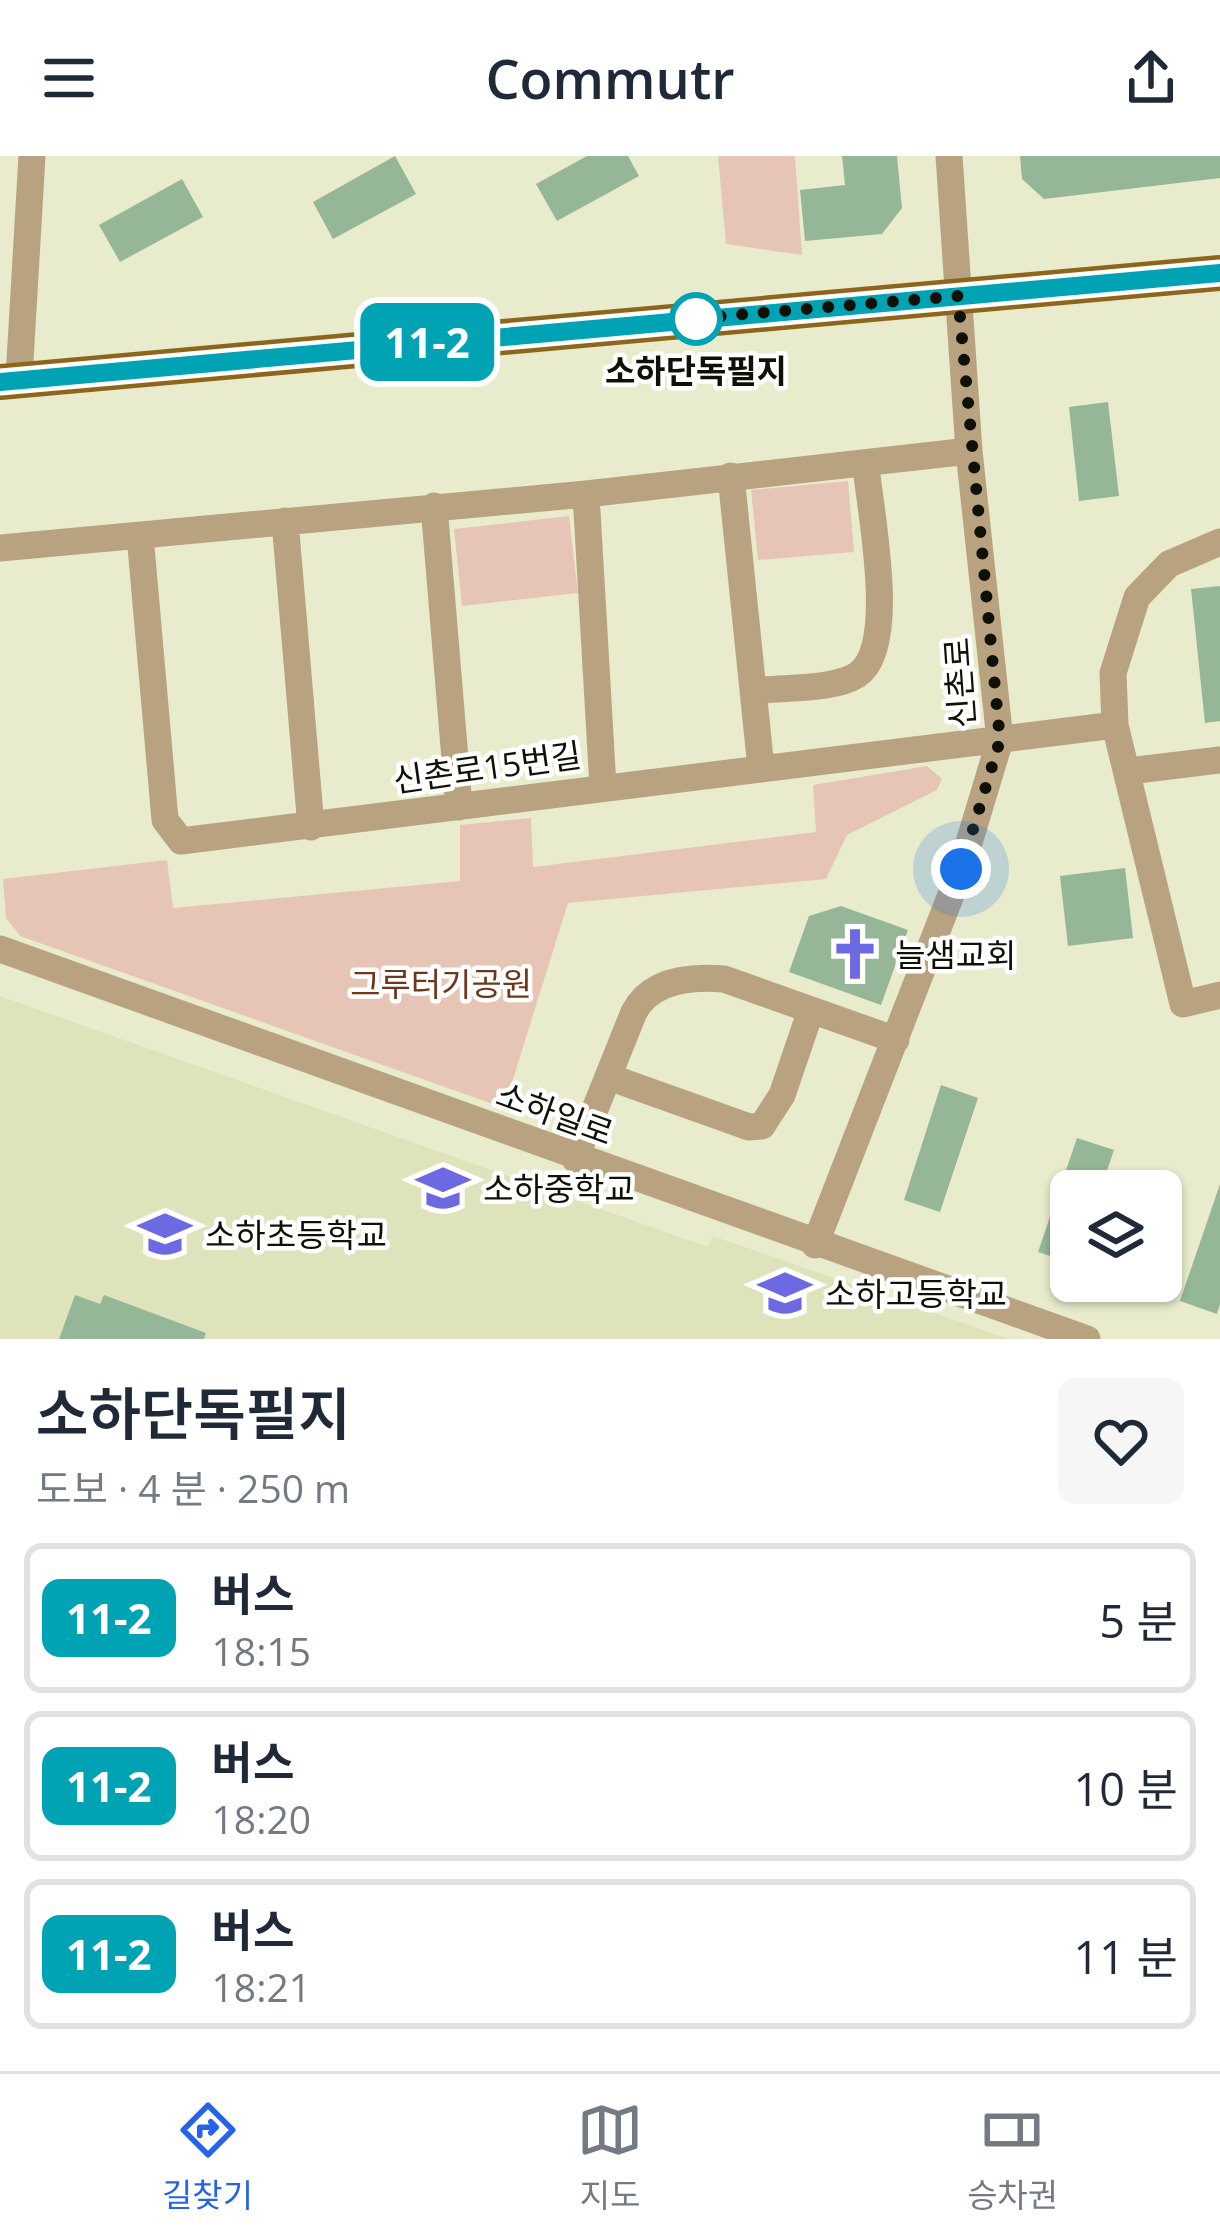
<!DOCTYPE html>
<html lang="ko">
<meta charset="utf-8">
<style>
:root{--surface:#fff;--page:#f6f6f7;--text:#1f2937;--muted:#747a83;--line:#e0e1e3;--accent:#2563eb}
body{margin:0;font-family:"Open Sans","Noto Sans KR",sans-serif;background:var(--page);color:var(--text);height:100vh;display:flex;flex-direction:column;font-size:45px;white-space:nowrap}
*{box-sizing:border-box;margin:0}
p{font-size:39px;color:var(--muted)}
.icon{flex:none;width:66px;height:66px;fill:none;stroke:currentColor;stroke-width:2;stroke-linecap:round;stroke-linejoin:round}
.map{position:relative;height:1183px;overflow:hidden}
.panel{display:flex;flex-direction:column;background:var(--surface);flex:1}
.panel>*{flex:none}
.badge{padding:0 24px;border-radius:18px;font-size:42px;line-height:78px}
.tools{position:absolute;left:1050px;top:1014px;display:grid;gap:24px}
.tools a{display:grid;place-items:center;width:132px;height:132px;border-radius:18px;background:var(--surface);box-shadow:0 3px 9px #0004;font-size:60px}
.you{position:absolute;width:60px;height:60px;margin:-30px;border:9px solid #fff;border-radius:50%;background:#1a73e8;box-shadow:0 0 0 18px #1a73e833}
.map>.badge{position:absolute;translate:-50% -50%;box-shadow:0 0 0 6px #fff}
.round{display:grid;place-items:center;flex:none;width:126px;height:126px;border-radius:18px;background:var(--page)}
.summary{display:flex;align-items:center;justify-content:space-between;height:204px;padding:0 36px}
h1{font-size:57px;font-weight:600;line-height:90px}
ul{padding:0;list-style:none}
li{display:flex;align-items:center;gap:36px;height:150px;margin:0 24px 18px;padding:0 12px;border:6px solid var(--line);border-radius:18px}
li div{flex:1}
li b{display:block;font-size:45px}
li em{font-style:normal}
li .badge{min-width:132px;font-weight:700;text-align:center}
header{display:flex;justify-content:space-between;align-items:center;height:156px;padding:0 36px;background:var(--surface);font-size:54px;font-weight:600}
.tabs{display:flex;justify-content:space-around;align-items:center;height:168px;border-top:3px solid var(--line);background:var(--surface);font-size:33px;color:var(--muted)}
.tabs a{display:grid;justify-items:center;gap:6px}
.tabs .on{color:var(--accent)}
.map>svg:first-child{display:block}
.built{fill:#dee3bc}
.green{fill:#e7c5b6}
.building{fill:#95b697}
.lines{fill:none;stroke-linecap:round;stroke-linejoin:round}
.minor{stroke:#b8a280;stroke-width:27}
.major{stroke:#8d661c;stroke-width:36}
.line-casing{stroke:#fff;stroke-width:27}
.line{stroke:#00a3b4;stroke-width:18}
.walk{stroke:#101106;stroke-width:12;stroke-dasharray:0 21.6}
.stop-dot{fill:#fff;stroke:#00a3b4;stroke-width:6}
.labels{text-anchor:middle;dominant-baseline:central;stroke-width:9;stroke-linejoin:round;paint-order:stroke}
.stop-label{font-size:33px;font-weight:bold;fill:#101106;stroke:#fff}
.street-label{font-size:33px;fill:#101106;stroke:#fff}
.poi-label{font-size:33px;fill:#101106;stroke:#fff;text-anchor:start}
.park-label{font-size:33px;fill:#6e371b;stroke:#fff}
</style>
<header><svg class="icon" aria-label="menu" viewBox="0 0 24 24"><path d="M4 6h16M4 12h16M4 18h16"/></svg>Commutr<svg class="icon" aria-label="share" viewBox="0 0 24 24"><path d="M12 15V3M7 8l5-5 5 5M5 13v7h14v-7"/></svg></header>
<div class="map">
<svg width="1220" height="1183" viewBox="0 0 1220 1183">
<rect width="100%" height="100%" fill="#e8eccc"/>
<!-- built -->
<path class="built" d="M0,840L708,1091L713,1080L1009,1183H0Z"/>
<!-- green -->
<path class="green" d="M718,0H795L802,99L726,88Z
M848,325L854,396L758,404L751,334Z
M569,360L578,437L462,450L454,373Z
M927,610L942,623L937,634L847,679L826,723L568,747L504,952L20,780L6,762L3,723L167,704L173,752L460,725V669L531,662L533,711L816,676L813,629Z"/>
<!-- building -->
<path class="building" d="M395,0L416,38L333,83L313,46Z
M587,0H628L639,20L557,65L536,28Z
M842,0H897L902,52L882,78L805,85L800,34L845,29Z
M1020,0H1220V22L1044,43L1022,23Z
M182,23L203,61L120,106L99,69Z
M1108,246L1119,340L1079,345L1069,251Z
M1220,430V565L1205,567L1191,433Z
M1125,712L1133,782L1068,790L1060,720Z
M841,750L908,774L881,849L789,816L809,760Z
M941,929L978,942L940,1056L904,1044Z
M1077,982L1114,994L1100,1035H1071V1107L1038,1096Z
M1220,1028V1148L1217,1158L1180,1145Z
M75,1139L100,1148L104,1139L206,1177L204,1183H59Z"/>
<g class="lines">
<!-- minor -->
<path class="minor" d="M19,222L32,0
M731,320L761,612
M586,338L603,631
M434,350L459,651
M285,365L311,671
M140,379L165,664L181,685L1115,569
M1220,386L1169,408L1137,441L1113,517L1115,569L1183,848L1220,839
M0,392L586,338L969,295
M755,535C783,531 834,534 857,519C899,492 870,356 866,310
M1129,615L1220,604
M0,793L1087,1183
M609,921L749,971L762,970L782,939L811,854
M575,1003L634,856C651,824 690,820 724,823L896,884
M815,1089L961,713L1000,584L969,295L949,0"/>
<!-- major -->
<path class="major" d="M0,226L1220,117"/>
</g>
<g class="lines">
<!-- line casing -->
<g class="line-casing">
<path id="line" d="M0,226L1220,117"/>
</g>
<!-- line -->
<use href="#line" class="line"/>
<!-- walk -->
<path class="walk" d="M696,163L676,164L958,140L1000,584L961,713"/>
</g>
<!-- icons -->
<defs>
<g id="church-bare" transform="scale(4.14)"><path d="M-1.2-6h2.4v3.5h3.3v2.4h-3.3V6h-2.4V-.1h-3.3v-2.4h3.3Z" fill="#6d69e3" stroke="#fff" stroke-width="2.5" paint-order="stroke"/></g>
<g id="school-bare" transform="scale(4.14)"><path d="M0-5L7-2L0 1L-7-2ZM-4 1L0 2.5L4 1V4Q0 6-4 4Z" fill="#6d69e3" stroke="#fff" stroke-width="2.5" paint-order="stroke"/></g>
</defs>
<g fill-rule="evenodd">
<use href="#church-bare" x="855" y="798"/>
<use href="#school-bare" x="443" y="1032"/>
<use href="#school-bare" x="165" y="1078"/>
<use href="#school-bare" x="785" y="1137"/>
</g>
<!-- markers -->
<circle class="stop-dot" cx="696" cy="163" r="24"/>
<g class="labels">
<!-- stop labels -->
<g class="stop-label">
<text x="696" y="214">소하단독필지</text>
</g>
<!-- street labels -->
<g class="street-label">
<text transform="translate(959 527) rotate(-94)">신촌로</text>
<text transform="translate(487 611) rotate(-8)">신촌로15번길</text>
<text transform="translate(555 957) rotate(20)">소하일로</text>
</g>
<!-- poi labels -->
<g class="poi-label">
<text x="895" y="798">늘샘교회</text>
<text x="483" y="1032">소하중학교</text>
<text x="205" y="1078">소하초등학교</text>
<text x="825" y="1137">소하고등학교</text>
</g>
<!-- park labels -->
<g class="park-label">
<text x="441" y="827">그루터기공원</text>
</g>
</g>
</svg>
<div class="tools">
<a><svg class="icon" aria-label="layers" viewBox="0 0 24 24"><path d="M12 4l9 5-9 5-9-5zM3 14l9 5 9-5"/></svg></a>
</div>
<div class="you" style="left:961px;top:713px"></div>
<b class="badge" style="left:427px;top:186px;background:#00a3b4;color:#fff">11-2</b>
</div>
<section class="panel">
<div class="summary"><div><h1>소하단독필지</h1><p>도보 · 4 분 · 250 m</p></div><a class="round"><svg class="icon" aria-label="heart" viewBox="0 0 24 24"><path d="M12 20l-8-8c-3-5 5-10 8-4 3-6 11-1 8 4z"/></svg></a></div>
<ul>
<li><span class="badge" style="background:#00a3b4;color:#fff">11-2</span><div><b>버스</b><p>18:15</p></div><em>5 분</em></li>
<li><span class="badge" style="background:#00a3b4;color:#fff">11-2</span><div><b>버스</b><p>18:20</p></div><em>10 분</em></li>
<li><span class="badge" style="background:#00a3b4;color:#fff">11-2</span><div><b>버스</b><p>18:21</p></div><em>11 분</em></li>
</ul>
</section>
<nav class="tabs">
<a class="on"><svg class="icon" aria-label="directions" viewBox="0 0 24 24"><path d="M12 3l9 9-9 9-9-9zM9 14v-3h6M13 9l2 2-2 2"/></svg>길찾기</a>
<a><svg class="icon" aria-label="map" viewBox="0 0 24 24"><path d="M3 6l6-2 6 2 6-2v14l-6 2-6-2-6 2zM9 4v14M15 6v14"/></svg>지도</a>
<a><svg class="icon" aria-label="tickets" viewBox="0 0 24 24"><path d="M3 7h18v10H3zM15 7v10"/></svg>승차권</a>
</nav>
